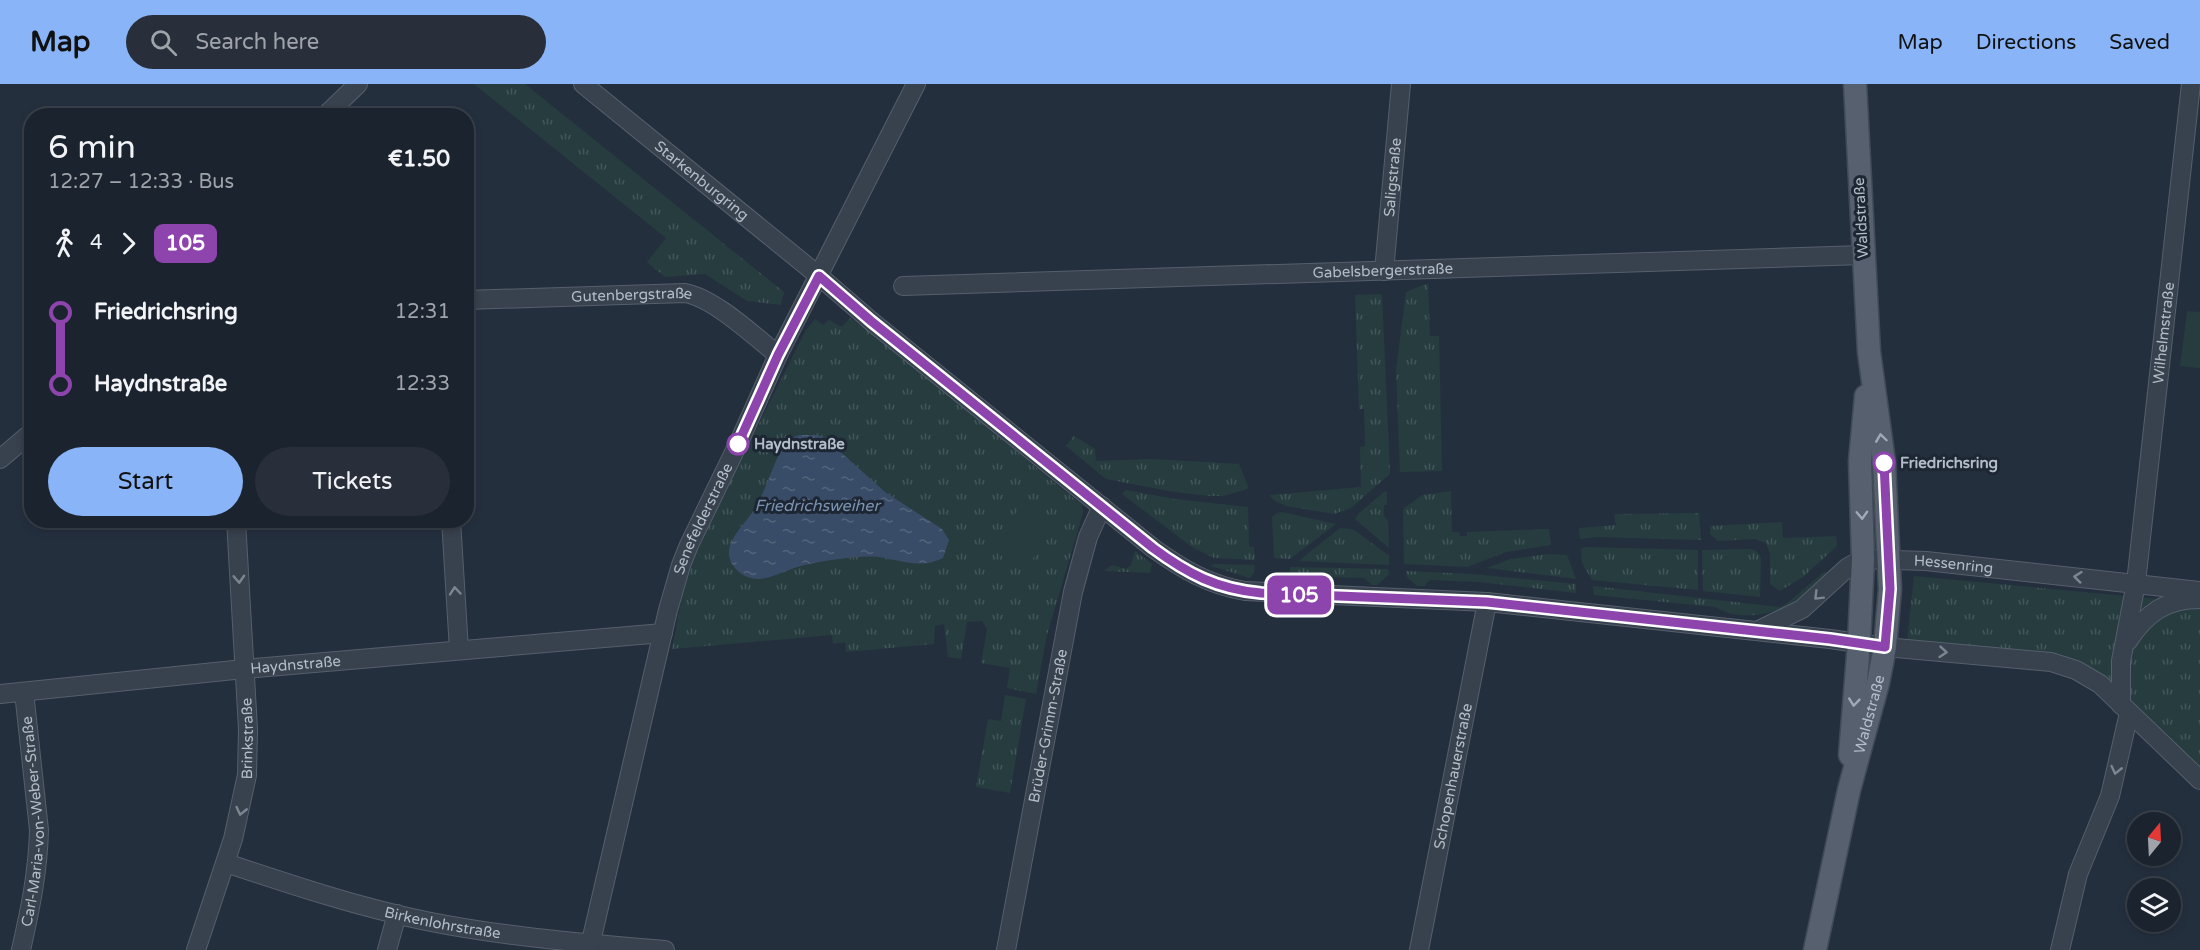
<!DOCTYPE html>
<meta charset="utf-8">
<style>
:root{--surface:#1b232e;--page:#282f3a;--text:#f1f3f6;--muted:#a0a4aa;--line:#39404a;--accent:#8ab4f8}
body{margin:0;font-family:"Varela Round",sans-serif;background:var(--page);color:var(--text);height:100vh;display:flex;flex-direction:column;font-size:22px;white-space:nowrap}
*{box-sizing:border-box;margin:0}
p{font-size:20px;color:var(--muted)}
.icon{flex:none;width:33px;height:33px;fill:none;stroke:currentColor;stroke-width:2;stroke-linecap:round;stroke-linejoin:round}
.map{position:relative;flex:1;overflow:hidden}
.details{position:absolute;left:24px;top:24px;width:450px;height:420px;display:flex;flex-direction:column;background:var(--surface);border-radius:24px;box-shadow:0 3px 9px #0003,0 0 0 2px var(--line)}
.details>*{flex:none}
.badge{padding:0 12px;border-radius:9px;font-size:21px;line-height:39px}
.needle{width:39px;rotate:18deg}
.tools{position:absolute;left:2127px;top:728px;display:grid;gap:12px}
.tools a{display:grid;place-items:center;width:54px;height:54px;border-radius:50%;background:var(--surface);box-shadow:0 3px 9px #0003,0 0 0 2px var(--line);font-size:30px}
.map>.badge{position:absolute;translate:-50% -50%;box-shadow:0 0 0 3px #fff}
.legs{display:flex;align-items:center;gap:9px;height:66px;padding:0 24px;font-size:20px}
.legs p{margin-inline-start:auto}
.headline{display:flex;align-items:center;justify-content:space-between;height:102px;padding:0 24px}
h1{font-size:33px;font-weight:600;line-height:45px}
.button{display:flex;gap:12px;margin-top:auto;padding:12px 24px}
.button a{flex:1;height:69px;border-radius:36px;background:var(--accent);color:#111;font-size:24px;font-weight:600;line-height:69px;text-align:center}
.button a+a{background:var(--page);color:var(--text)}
ul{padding:0 24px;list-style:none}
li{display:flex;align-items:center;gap:21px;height:72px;font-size:22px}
li i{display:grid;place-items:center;width:9px;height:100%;margin:0 8px;background:currentColor}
li i::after{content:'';width:15px;height:15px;margin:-8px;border:4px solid;border-radius:50%;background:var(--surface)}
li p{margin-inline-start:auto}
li:first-child i{background:linear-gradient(#0000 50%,currentColor 0)}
li:last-child i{background:linear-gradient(currentColor 50%,#0000 0)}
header{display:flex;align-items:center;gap:36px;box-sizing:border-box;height:84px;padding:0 30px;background:var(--accent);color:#111}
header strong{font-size:28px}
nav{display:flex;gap:33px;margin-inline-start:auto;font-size:21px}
.search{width:420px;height:54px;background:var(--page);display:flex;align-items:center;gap:15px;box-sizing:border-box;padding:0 21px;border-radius:33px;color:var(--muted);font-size:22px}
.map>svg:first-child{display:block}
.grass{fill:url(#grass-tufts)}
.garden{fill:#263c3f}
.water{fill:url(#water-ripples)}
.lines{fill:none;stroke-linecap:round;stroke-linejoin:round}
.minor-casing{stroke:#565f6c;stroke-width:20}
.major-casing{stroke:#414a57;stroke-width:25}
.minor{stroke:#38414e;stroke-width:18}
.major{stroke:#56606e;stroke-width:22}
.oneway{stroke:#a1aab7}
.oneway2{stroke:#7c8592}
.line-1-casing{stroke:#fff;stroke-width:14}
.line-1{stroke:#8e44ad;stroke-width:9}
.stop-1-dot{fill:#fff;stroke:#8e44ad;stroke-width:3}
.labels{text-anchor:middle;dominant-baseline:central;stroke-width:6;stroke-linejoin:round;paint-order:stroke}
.street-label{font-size:15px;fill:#b4bcc9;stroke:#1d2633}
.stop-label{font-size:15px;font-weight:bold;fill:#b4bcc9;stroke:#1d2633;text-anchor:start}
.water-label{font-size:16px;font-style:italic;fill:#7c92b1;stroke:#1d2633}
</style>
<header>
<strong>Map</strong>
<div class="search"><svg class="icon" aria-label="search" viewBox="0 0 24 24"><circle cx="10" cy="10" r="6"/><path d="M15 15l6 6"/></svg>Search here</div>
<nav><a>Map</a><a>Directions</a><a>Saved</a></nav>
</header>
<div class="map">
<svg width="2200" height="866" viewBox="0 0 2200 866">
<defs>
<pattern id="grass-tufts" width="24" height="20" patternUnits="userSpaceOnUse" patternTransform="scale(1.5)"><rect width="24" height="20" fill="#263c3f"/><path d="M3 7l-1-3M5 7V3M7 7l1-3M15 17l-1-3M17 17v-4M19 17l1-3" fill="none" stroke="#435659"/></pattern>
<pattern id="water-ripples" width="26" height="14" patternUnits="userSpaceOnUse" patternTransform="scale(1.5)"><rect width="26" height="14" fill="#394c67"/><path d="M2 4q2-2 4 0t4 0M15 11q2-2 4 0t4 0" fill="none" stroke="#53647b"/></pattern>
</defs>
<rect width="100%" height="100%" fill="#242f3e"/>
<!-- grass -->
<path class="grass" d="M474,0H525L784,208L781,221L747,217L705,190L665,193L647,178L666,154Z
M1428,199L1430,252H1439L1442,387L1400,388L1396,286L1406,208Z
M1382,210L1390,390L1351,424L1334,430L1286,422L1275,417L1269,411L1361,403L1360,363L1365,362L1364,325H1359L1355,211Z
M850,234L877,253L1082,421L1083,429L1047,551L1036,610L1007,604L1010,584L981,579L987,545L982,537L967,538L961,575L948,573L944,540L935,542L934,560L846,568L845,558L833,560L832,551L672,565L684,502L701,455L806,246L815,235L823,241L829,236L842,243Z
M1074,352L1095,365L1096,377L1152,375L1239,380L1248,402L1247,405L1224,412H1209L1174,408L1106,395L1066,362Z
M1126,406L1175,415L1248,423L1249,462L1254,463L1255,476L1214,474L1192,463L1122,410Z
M1385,407L1387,408V421H1384V432L1388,437L1389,464L1355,435L1358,430Z
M1451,407L1452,448H1459L1460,452H1467V448L1549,445L1551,461L1506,468L1467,483L1404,480L1403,425L1422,411Z
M1282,428L1336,440L1290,475L1274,474L1272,433L1277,429Z
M1699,429L1701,456L1597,453L1580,455L1579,444L1616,441L1614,430Z
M1782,438L1783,454L1836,452L1837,462L1803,493L1780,507L1770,500V470L1766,459L1755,455L1718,457L1710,450V442Z
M1340,444L1352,445L1357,448L1389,472V481L1300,477L1301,475Z
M1585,463L1698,466V506L1592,496L1582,479L1581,465Z
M1751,465L1757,467L1761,475L1760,513L1703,507L1702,466Z
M1135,467L1152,480L1150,489L1104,487L1112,481L1126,485L1131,481Z
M1548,470L1567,471L1576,495L1487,484L1511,475Z
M1214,480L1255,481L1254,489L1250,494L1211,482Z
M1290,483L1388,485L1389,490L1377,501H1372L1364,494L1290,492Z
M1406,487L1472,490L1576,500V509L1479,498L1430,496L1424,502H1417L1407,493Z
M1825,487L1827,489C1806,510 1787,528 1756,531C1740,532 1729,531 1715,523L1594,511L1593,502L1779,523L1786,520Z
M1914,492L2200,519V685L2099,588L2079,578L2053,572L1907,556Z
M1005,611L1026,615L1010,709L976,703L988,635L1001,637Z"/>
<!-- garden -->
<path class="garden" d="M2187,227L2200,228V284L2180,282Z
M1018,424L1049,437L1029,484L998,470Z"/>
<!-- water -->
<path class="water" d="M799,351H817L825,354L885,408L942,445L949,456L943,474C923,484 906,478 885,474C870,471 854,473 839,475C824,477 809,479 794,484C783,488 772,494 759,495C749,495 741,491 735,484C716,462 747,440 757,421C767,402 773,381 783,362L791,354Z"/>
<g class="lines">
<!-- minor casing -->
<g class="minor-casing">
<g id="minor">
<path id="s1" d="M583,0L819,192L871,237L1153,464C1182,485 1209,501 1245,507L1487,518L1830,555L1885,563L2051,578L2076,586L2100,600L2200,696"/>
<path d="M325,32L358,0"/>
<path id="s2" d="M1384,187L1401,0"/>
<path id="s3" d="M903,202L1863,171"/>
<path id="s4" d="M466,216L685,209C714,214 754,252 778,271"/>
<path d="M0,375L32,348"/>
<path d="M451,436L459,566"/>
<path id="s5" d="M1759,546L1802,525L1848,483L1863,475L1926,477L2200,507"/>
<path d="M2128,557C2146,529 2166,515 2200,515"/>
<path id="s6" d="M0,610L244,585L663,549"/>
<path id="s7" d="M2121,621V577L2136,499L2191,0"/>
<path id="s8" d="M226,779C292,801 358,823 426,837C505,853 585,859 665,866"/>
<path id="s9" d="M21,866C30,826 38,788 39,746L24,608"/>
<path id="s10" d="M196,866L233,755L247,691L248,645L236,436"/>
<path d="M387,866L397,830"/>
<path id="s11" d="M589,866L668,526L681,481L689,461L739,358L778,271L916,0"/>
<path id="s12" d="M1006,866L1073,508L1088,453L1102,422"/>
<path id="s13" d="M1419,866L1487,518"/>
<path d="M2060,866L2078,790L2110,712L2129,629"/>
</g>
</g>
<!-- major casing -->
<g class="major-casing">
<g id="major">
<path d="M1850,671L1859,559L1863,475L1860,377L1866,312"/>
<path id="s14" d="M1815,866L1849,706L1878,599L1885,563L1890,505L1884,378L1869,268L1855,0"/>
</g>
</g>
<!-- minor -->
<use href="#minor" class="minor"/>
<!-- major -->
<use href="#major" class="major"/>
</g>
<!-- one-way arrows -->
<defs><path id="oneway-chevron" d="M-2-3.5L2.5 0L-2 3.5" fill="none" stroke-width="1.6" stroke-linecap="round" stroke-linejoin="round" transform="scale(1.5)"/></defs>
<g class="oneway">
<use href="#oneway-chevron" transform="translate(1881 354) rotate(-98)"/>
<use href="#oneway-chevron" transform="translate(1862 431) rotate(88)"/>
<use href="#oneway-chevron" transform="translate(1854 618) rotate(96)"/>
</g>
<g class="oneway2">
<use href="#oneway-chevron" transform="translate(2078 493) rotate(-174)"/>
<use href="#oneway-chevron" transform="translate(239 495) rotate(87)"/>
<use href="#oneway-chevron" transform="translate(455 507) rotate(-95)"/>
<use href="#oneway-chevron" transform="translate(1818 512) rotate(135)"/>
<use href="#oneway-chevron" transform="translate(1943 568) rotate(5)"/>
<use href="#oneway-chevron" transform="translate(2116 686) rotate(103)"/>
<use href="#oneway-chevron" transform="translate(241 727) rotate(103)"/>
</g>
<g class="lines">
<!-- line-1 casing -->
<g class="line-1-casing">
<path id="line-1" d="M738,360L778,271L819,192L871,237L1153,464C1188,490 1217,505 1261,509L1487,518L1830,555L1885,563L1890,505L1884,379"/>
</g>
<!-- line-1 -->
<use href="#line-1" class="line-1"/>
</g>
<!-- markers -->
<g class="stop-1-dot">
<circle cx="738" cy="360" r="10"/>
<circle cx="1884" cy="379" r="10"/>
</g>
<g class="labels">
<!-- street labels -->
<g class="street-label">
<text stroke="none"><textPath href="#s2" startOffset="94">Saligstraße</textPath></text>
<text stroke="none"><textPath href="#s1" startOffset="153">Starkenburgring</textPath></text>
<text transform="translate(1861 134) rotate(-93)">Waldstraße</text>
<text stroke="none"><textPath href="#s3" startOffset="480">Gabelsbergerstraße</textPath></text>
<text stroke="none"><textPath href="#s4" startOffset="166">Gutenbergstraße</textPath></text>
<text stroke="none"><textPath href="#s7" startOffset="375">Wilhelmstraße</textPath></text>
<text stroke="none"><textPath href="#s11" startOffset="447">Senefelderstraße</textPath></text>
<text stroke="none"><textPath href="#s5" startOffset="218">Hessenring</textPath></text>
<text stroke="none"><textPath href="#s6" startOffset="297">Haydnstraße</textPath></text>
<text stroke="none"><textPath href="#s14" startOffset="242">Waldstraße</textPath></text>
<text stroke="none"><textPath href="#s12" startOffset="228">Brüder-Grimm-Straße</textPath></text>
<text stroke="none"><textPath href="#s10" startOffset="219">Brinkstraße</textPath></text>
<text stroke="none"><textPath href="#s13" startOffset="177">Schopenhauerstraße</textPath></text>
<text stroke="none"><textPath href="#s9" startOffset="130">Carl-Maria-von-Weber-Straße</textPath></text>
<text stroke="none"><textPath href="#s8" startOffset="225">Birkenlohrstraße</textPath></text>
</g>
<!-- stop labels -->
<g class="stop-label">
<text x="754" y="360">Haydnstraße</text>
<text x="1900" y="379">Friedrichsring</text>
</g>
<!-- water labels -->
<g class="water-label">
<text x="817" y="422">Friedrichsweiher</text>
</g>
</g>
</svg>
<div class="tools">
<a><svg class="needle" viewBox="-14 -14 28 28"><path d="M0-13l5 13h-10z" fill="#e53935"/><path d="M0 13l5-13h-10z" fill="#a0a4aa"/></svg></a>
<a><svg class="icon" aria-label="layers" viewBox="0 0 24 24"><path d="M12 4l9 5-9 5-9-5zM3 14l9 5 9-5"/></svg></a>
</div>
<b class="badge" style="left:1299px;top:511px;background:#8e44ad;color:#fff">105</b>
<section class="details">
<div class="headline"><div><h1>6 min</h1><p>12:27 – 12:33 · Bus</p></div><b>€1.50</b></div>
<div class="legs"><svg class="icon" aria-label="walk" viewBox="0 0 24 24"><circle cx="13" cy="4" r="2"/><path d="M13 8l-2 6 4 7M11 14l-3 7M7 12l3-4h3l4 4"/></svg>4<svg class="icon" aria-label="forward" viewBox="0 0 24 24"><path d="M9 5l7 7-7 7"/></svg><b class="badge" style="background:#8e44ad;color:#fff">105</b></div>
<ul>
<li><i style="color:#8e44ad"></i><b>Friedrichsring</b><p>12:31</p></li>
<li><i style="color:#8e44ad"></i><b>Haydnstraße</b><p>12:33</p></li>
</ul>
<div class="button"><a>Start</a><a>Tickets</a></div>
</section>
</div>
